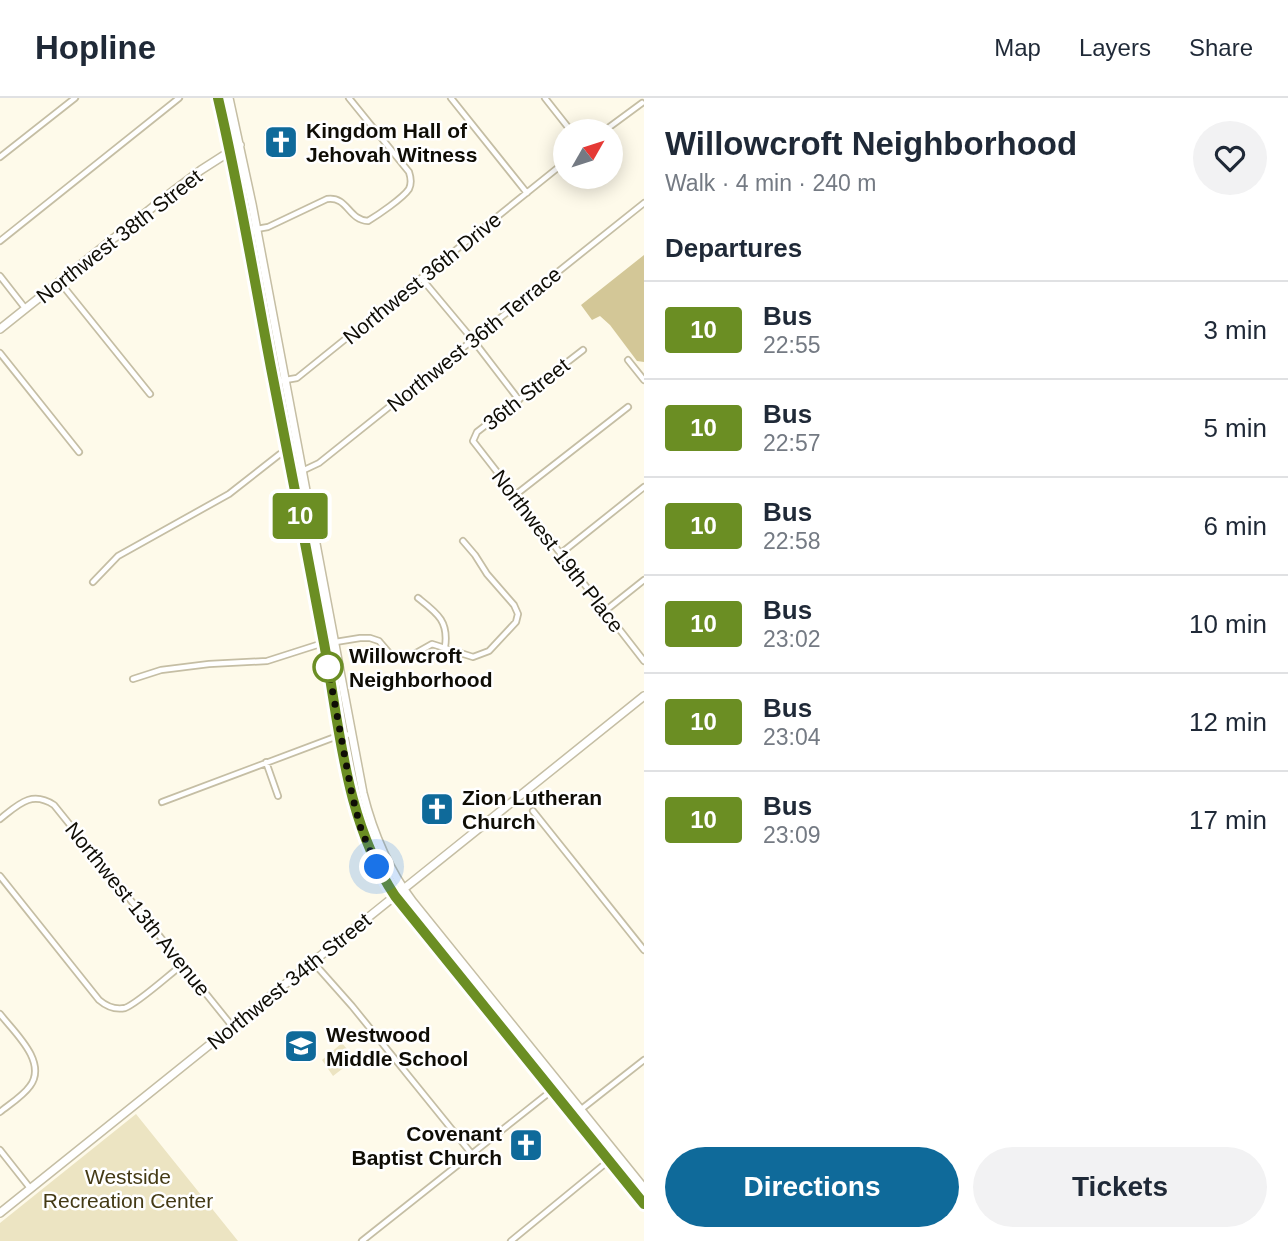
<!DOCTYPE html>
<meta charset="utf-8">
<style>
:root{--surface:#fff;--page:#f2f2f3;--text:#1f2937;--muted:#747a83;--line:#e0e1e3;--accent:#0f6a9a}
body{margin:0;font-family:Helvetica,sans-serif;background:var(--page);color:var(--text);height:100vh;display:flex;flex-direction:column;font-size:26px;white-space:nowrap}
*{box-sizing:border-box;margin:0}
p{font-size:23px;color:var(--muted)}
.icon{flex:none;width:38px;height:38px;fill:none;stroke:currentColor;stroke-width:2;stroke-linecap:round;stroke-linejoin:round}
.map{position:relative;flex:1;overflow:hidden}
.details{display:flex;flex-direction:column;background:var(--surface);width:644px}
.details>*{flex:none}
.badge{padding:0 14px;border-radius:5px;font-size:24px;line-height:46px}
.needle{width:46px;rotate:51deg}
.buttons{position:absolute;left:553px;top:21px;display:grid;gap:14px}
.buttons a{display:grid;place-items:center;width:70px;height:70px;border-radius:50%;background:var(--surface);box-shadow:0 4px 18px #0003;font-size:35px}
.you{position:absolute;width:35px;height:35px;margin:-18px;border:5px solid #fff;border-radius:50%;background:#1a73e8;box-shadow:0 0 0 10px #1a73e833}
.map>.badge{position:absolute;translate:-50% -50%;box-shadow:0 0 0 4px #fff}
h2{padding:0 21px;font-size:26px;line-height:63px}
.round{display:grid;place-items:center;flex:none;width:74px;height:74px;border-radius:37px;background:var(--page)}
.overview{display:flex;align-items:center;justify-content:space-between;height:119px;padding:0 21px}
h1{font-size:33px;font-weight:800;line-height:52px}
.cta{display:flex;gap:14px;margin-top:auto;padding:14px 21px}
.cta a{flex:1;height:80px;border-radius:42px;background:var(--accent);color:#fff;font-size:28px;font-weight:800;line-height:80px;text-align:center}
.cta a+a{background:var(--page);color:var(--text)}
ul{padding:0;list-style:none}
li{display:flex;align-items:center;gap:21px;height:98px;padding:0 21px;border-top:2px solid var(--line)}
li div{flex:1}
li b{display:block;font-size:26px}
li em{font-style:normal}
li .badge{min-width:77px;font-weight:700;text-align:center}
header{display:flex;align-items:center;gap:42px;box-sizing:border-box;height:98px;padding:0 35px;background:var(--surface);border-bottom:2px solid var(--line)}
header strong{font-size:33px}
nav{display:flex;gap:38px;margin-inline-start:auto;font-size:24px}
main{display:flex;flex:1;min-height:0}
.map>svg:first-child{display:block}
.green{fill:#ece4c2}
.forest{fill:#d3c797}
.lines{fill:none;stroke-linecap:round;stroke-linejoin:round}
.street-casing{stroke:#c5bea4;stroke-width:8}
.secondary-casing{stroke:#c5bea4;stroke-width:10}
.street{stroke:#fff;stroke-width:4.5}
.secondary{stroke:#fff;stroke-width:7}
.line-casing{stroke:#fff;stroke-width:16}
.line{stroke:#6b8e23;stroke-width:10}
.walk{stroke:#0f0d05;stroke-width:7;stroke-dasharray:0 12.6}
.stop-dot{fill:#fff;stroke:#6b8e23;stroke-width:3.5}
.labels{text-anchor:middle;dominant-baseline:central;stroke-width:5;stroke-linejoin:round;paint-order:stroke}
.poi-label{font-size:21px;font-weight:bold;fill:#0f0d05;stroke:#fff;text-anchor:start}
.street-label{font-size:21px;fill:#0f0d05;stroke:#fff}
.stop-label{font-size:21px;font-weight:bold;fill:#0f0d05;stroke:#fff;text-anchor:start}
.park-label{font-size:21px;fill:#443a15;stroke:#fff}
</style>
<header>
<strong>Hopline</strong>
<nav><a>Map</a><a>Layers</a><a>Share</a></nav>
</header>
<main>
<div class="map">
<svg width="644" height="1143" viewBox="0 0 644 1143">
<rect width="100%" height="100%" fill="#fefaea"/>
<!-- green -->
<path class="green" d="M342,945L355,961L333,978L322,962Z
M136,1016L238,1143H0V1125Z"/>
<!-- forest -->
<path class="forest" d="M644,157V264L637,263L610,227L600,218L592,222L581,207Z"/>
<g class="lines">
<!-- street casing -->
<g class="street-casing">
<path id="street" d="M451,0L527,95
M545,0L571,33
M604,33L642,5
M0,59L75,0
M245,133L268,129L327,101C348,98 348,122 368,123C378,117 403,100 409,91C412,85 411,80 409,74L349,0
M0,143L179,0
M0,178L25,210
M422,181L473,242L519,302
M59,183L150,296
M583,252L477,334L473,343L644,563
M0,255L79,354
M628,262L644,282
M274,284L297,280L565,64
M302,373L319,365L644,105
M514,398L628,309
M560,456L644,389
M93,484L118,458L229,396L280,356L297,347
M418,500C437,515 449,523 445,549
M605,513L644,482
M133,581L161,572L209,566L267,563L317,547L360,540H370L379,543L391,557L400,560L409,559L432,546L473,559L489,553L516,524L518,516L514,507L487,476L475,457L463,443
M266,664L278,698
M162,704L335,639L351,636
M533,713L644,852
M0,721C18,707 31,692 54,707L232,928
M0,778L99,902C106,908 115,912 125,910C137,906 170,876 182,867
M313,864L352,908L471,1055
M0,916C14,934 48,964 30,988C23,998 10,1006 0,1014
M579,1013L644,962
M0,1052L30,1090
M362,1143L560,986
M511,1143L617,1056"/>
</g>
<!-- secondary casing -->
<g class="secondary-casing">
<path id="secondary" d="M218,0L230,54L352,697C361,734 374,766 395,798L644,1106
M229,0L252,106L363,695C373,735 388,771 413,804L644,1090
M0,231L168,97L201,72L240,47
M0,1115L644,598"/>
</g>
<!-- street -->
<use href="#street" class="street"/>
<!-- secondary -->
<use href="#secondary" class="secondary"/>
</g>
<g class="lines">
<!-- line casing -->
<g class="line-casing">
<path id="line" d="M218,0C239,89 254,180 271,270C289,362 307,453 324,545C340,631 345,723 395,798L644,1106"/>
</g>
<!-- line -->
<use href="#line" class="line"/>
<!-- walk -->
<path class="walk" d="M328,569L352,697L361,731L377,769"/>
</g>
<!-- icons -->
<defs>
<g id="church-square" transform="scale(1.75)"><rect x="-9" y="-9" width="18" height="18" rx="4" fill="#0f6a9a" stroke="#fff"/><path d="M-1.2-6h2.4v3.5h3.3v2.4h-3.3V6h-2.4V-.1h-3.3v-2.4h3.3Z" fill="#fff"/></g>
<g id="school-square" transform="scale(1.75)"><rect x="-9" y="-9" width="18" height="18" rx="4" fill="#0f6a9a" stroke="#fff"/><path d="M0-5L7-2L0 1L-7-2ZM-4 1L0 2.5L4 1V4Q0 6-4 4Z" fill="#fff"/></g>
</defs>
<g fill-rule="evenodd">
<use href="#church-square" x="281" y="44"/>
<use href="#church-square" x="437" y="711"/>
<use href="#school-square" x="301" y="948"/>
<use href="#church-square" x="526" y="1047"/>
</g>
<!-- markers -->
<circle class="stop-dot" cx="328" cy="569" r="14"/>
<g class="labels">
<!-- poi labels -->
<g class="poi-label">
<text x="306" y="32">Kingdom Hall of<tspan x="306" dy="24">Jehovah Witness</tspan></text>
<text x="462" y="699">Zion Lutheran<tspan x="462" dy="24">Church</tspan></text>
<text x="326" y="936">Westwood<tspan x="326" dy="24">Middle School</tspan></text>
<text x="502" y="1035" text-anchor="end">Covenant<tspan x="502" dy="24">Baptist Church</tspan></text>
</g>
<!-- street labels -->
<g class="street-label">
<text transform="translate(119 138) rotate(-38)">Northwest 38th Street</text>
<text transform="translate(422 180) rotate(-39)">Northwest 36th Drive</text>
<text transform="translate(474 241) rotate(-39)">Northwest 36th Terrace</text>
<text transform="translate(526 296) rotate(-38)">36th Street</text>
<text transform="translate(558 453) rotate(52)">Northwest 19th Place</text>
<text transform="translate(138 811) rotate(51)">Northwest 13th Avenue</text>
<text transform="translate(289 883) rotate(-39)">Northwest 34th Street</text>
</g>
<!-- stop labels -->
<g class="stop-label">
<text x="349" y="557">Willowcroft<tspan x="349" dy="24">Neighborhood</tspan></text>
</g>
<!-- park labels -->
<g class="park-label">
<text x="128" y="1078">Westside<tspan x="128" dy="24">Recreation Center</tspan></text>
</g>
</g>
</svg>
<div class="buttons">
<a><svg class="needle" viewBox="-14 -14 28 28"><path d="M0-13l5 13h-10z" fill="#e53935"/><path d="M0 13l5-13h-10z" fill="#747a83"/></svg></a>
</div>
<div class="you" style="left:377px;top:769px"></div>
<b class="badge" style="left:300px;top:418px;background:#6b8e23;color:#fff">10</b>
</div>
<section class="details">
<div class="overview"><div><h1>Willowcroft Neighborhood</h1><p>Walk · 4 min · 240 m</p></div><a class="round"><svg class="icon" aria-label="heart" viewBox="0 0 24 24"><path d="M12 20l-8-8c-3-5 5-10 8-4 3-6 11-1 8 4z"/></svg></a></div>
<h2>Departures</h2>
<ul>
<li><span class="badge" style="background:#6b8e23;color:#fff">10</span><div><b>Bus</b><p>22:55</p></div><em>3 min</em></li>
<li><span class="badge" style="background:#6b8e23;color:#fff">10</span><div><b>Bus</b><p>22:57</p></div><em>5 min</em></li>
<li><span class="badge" style="background:#6b8e23;color:#fff">10</span><div><b>Bus</b><p>22:58</p></div><em>6 min</em></li>
<li><span class="badge" style="background:#6b8e23;color:#fff">10</span><div><b>Bus</b><p>23:02</p></div><em>10 min</em></li>
<li><span class="badge" style="background:#6b8e23;color:#fff">10</span><div><b>Bus</b><p>23:04</p></div><em>12 min</em></li>
<li><span class="badge" style="background:#6b8e23;color:#fff">10</span><div><b>Bus</b><p>23:09</p></div><em>17 min</em></li>
</ul>
<div class="cta"><a>Directions</a><a>Tickets</a></div>
</section>
</main>
